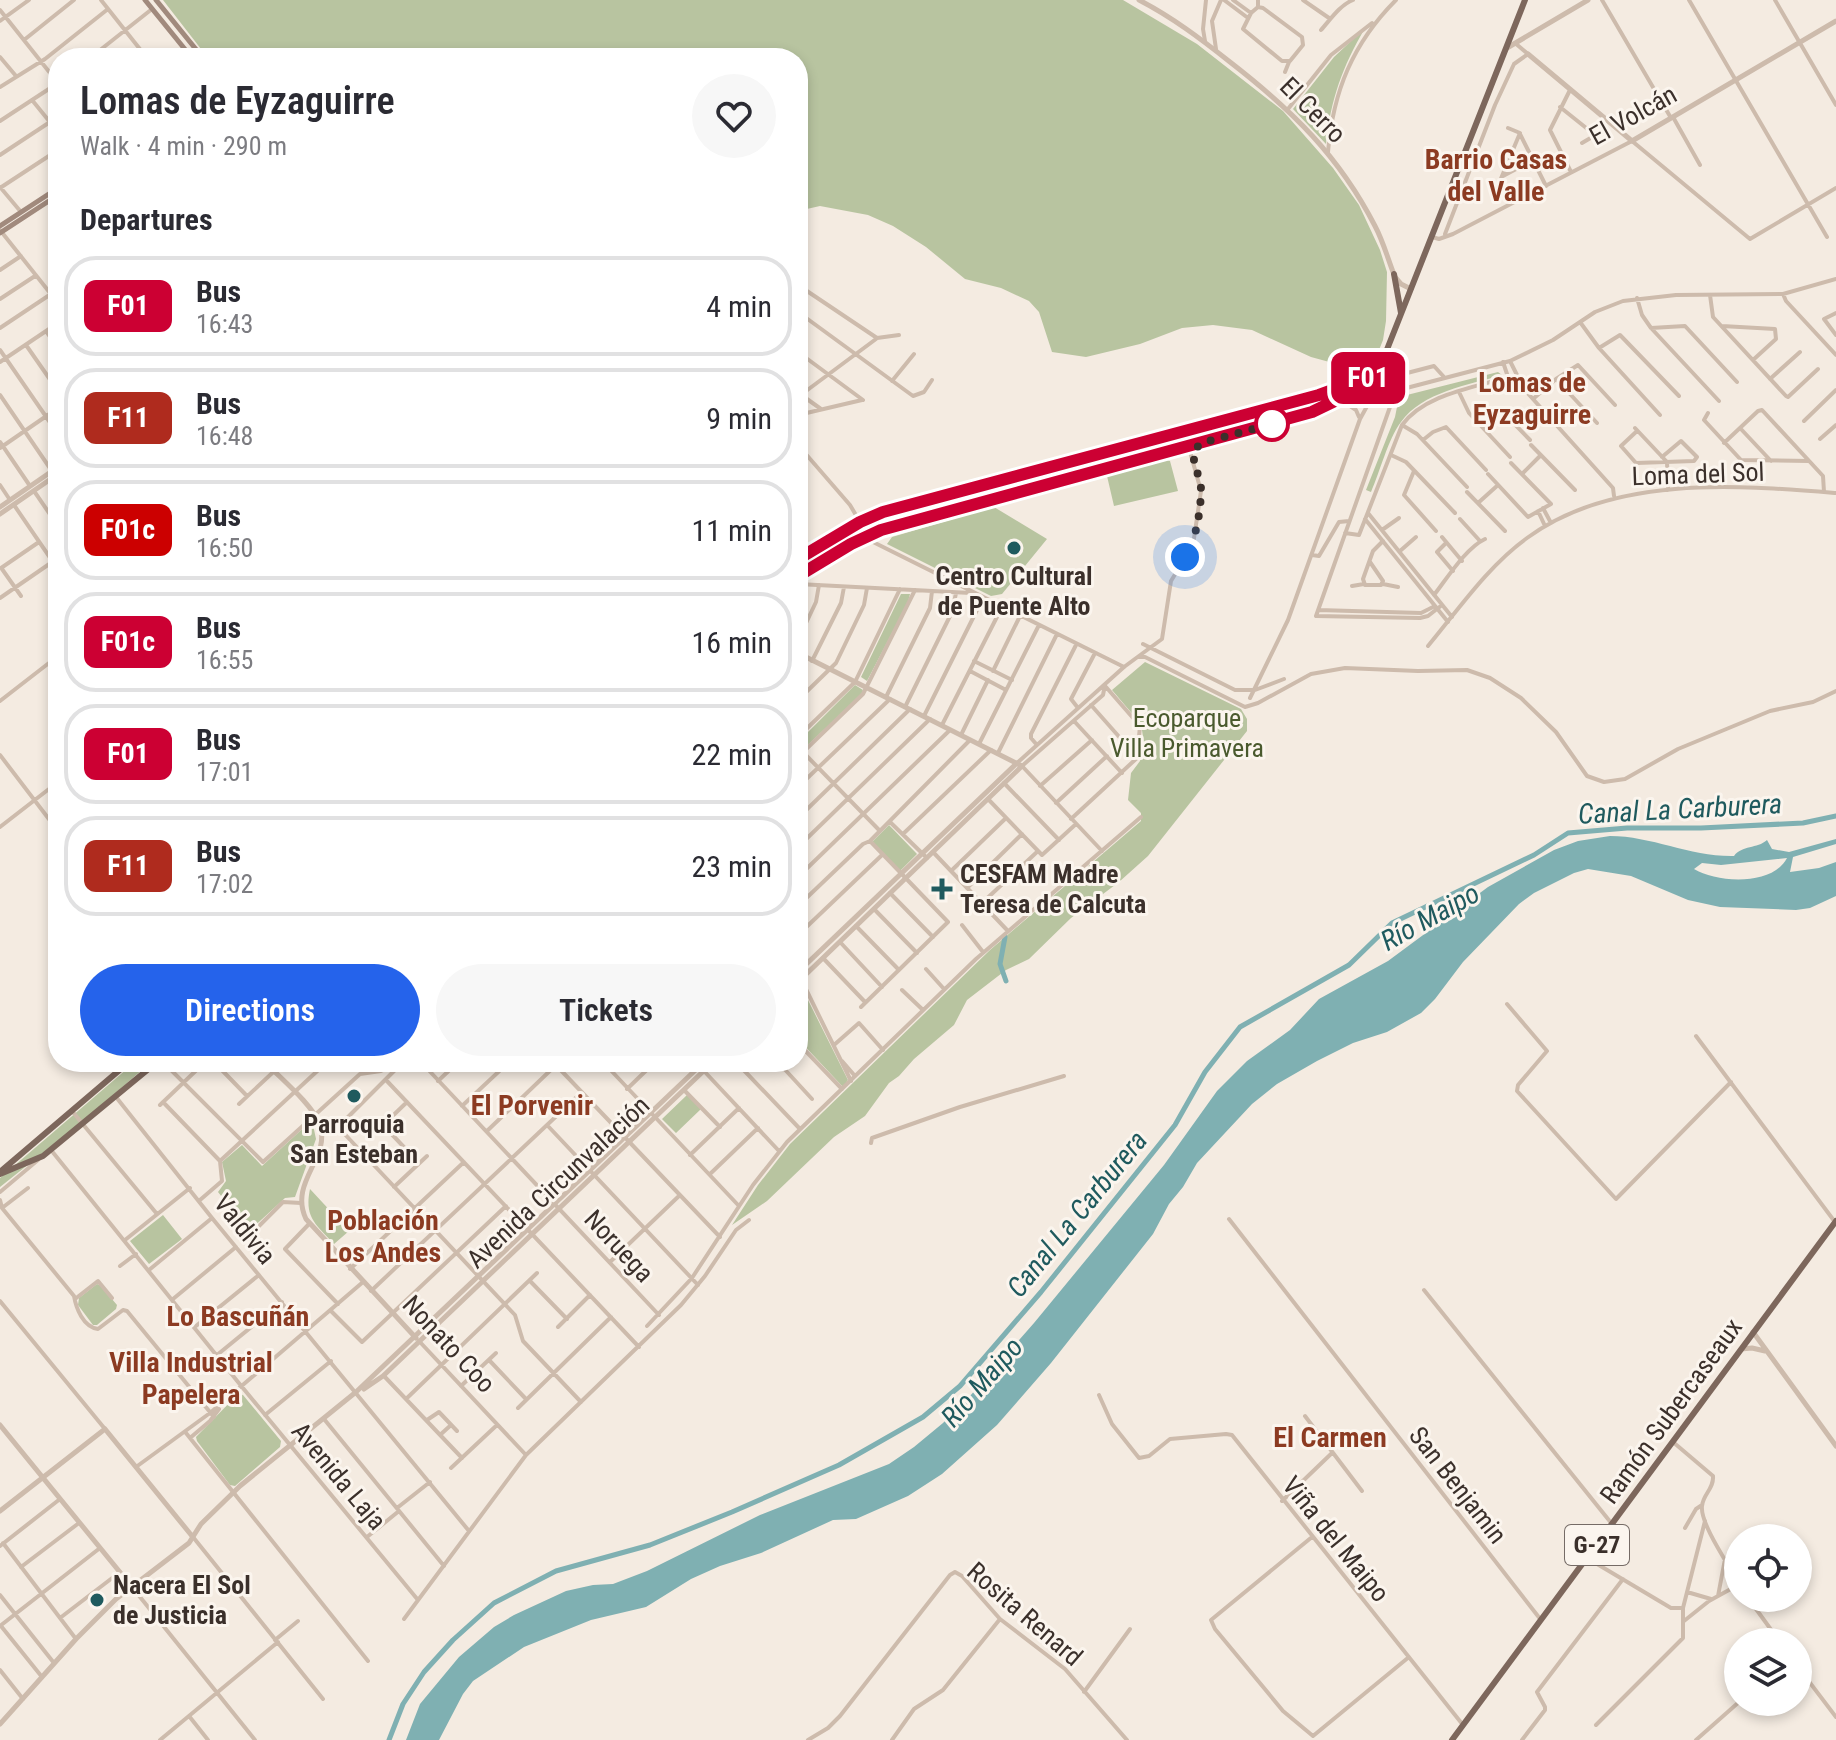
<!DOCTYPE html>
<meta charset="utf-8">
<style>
:root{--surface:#fff;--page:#f7f7f7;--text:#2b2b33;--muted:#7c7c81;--line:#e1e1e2;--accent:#2563eb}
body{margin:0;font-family:"Roboto Condensed",sans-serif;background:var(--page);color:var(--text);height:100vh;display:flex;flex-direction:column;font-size:30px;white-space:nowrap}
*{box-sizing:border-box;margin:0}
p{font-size:26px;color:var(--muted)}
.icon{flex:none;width:44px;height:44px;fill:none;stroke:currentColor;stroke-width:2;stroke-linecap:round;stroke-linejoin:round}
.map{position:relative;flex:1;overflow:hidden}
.drawer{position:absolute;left:48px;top:48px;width:760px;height:1024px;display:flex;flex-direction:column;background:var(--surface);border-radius:32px;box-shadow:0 4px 12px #0003}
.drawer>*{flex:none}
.badge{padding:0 16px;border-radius:12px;font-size:28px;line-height:52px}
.buttons{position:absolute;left:1724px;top:1524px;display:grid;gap:16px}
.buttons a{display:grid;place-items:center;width:88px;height:88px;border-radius:50%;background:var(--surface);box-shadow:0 4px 12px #0003;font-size:40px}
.you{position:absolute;width:40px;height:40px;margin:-20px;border:6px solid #fff;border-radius:50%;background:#1a73e8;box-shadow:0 0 0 12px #1a73e833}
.map>.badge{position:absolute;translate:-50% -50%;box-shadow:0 0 0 4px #fff}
h2{padding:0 32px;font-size:30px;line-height:72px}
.round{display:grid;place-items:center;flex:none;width:84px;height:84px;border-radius:42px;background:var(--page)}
.headline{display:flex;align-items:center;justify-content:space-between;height:136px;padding:0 32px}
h1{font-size:38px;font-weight:600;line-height:60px}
.primary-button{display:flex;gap:16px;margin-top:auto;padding:16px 32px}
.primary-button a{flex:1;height:92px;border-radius:48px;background:var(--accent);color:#fff;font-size:32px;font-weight:600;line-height:92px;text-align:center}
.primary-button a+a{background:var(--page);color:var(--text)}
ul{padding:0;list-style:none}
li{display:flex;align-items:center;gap:24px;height:100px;margin:0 16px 12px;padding:0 16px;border:4px solid var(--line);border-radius:32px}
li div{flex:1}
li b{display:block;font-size:30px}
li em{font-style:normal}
li .badge{min-width:88px;font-weight:700;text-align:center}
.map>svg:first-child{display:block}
.green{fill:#b8c4a0}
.water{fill:#7fb0b2;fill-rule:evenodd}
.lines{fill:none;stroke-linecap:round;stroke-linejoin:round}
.canal{stroke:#7fb0b2;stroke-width:5}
.minor{stroke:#cdbbac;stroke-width:4}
.tertiary{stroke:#cdbbac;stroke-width:5}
.secondary{stroke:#a18a7d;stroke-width:5}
.primary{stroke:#7d675c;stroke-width:6}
.line-casing{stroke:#fff;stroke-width:18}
.line{stroke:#c03;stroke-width:12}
.walk{stroke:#3b302b;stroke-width:8;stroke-dasharray:0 14.4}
.stop-dot{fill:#fff;stroke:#c03;stroke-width:4}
.poi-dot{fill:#1f5a5e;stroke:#fbf5ee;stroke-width:3}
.labels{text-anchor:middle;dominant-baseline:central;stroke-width:6;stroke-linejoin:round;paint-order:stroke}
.shield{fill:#fbf5ee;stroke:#756b66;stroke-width:2}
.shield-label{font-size:24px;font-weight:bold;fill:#3b302b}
.street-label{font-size:26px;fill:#3b302b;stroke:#fbf5ee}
.poi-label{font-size:26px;font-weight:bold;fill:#3b302b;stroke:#fbf5ee}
.park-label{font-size:26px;fill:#4a5a2e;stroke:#fbf5ee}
.neighbourhood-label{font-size:28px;font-weight:bold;fill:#8c3b22;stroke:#fbf5ee}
.water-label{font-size:28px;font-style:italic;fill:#1f5a5e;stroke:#fbf5ee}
</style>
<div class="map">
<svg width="1836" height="1740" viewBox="0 0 1836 1740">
<rect width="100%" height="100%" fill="#f4ebe1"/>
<!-- green -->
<path class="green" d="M163,0H1123L1197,44L1283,111L1333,168L1359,205L1380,250L1387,272L1386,321L1383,340L1377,355L1365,361L1333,363L1311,357L1252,330L1213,325L1182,328L1140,344L1086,357L1052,352L1039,312L1029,301L1001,288L965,279L926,247L893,226L868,215L820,206L798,211V58H208Z
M1365,28C1342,68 1331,98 1326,144L1293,109L1334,57Z
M1498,372L1502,375C1469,385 1422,392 1401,422C1388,439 1380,472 1371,492L1366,490L1395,417L1399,397Z
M1167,460L1170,461L1178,491L1114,506L1107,476Z
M994,507L1047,539L1002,594L991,596L887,544L892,537Z
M901,594H910L908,602L867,681L861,677Z
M1145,662L1241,709L1247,719V731L1148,856L1119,882L1071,918L1029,959L1006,970L967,1000L954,1025L914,1059L899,1076L889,1083L865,1116L834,1137L767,1201L732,1225L758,1185L790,1144L990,950L1141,821V813L1128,800L1131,773L1140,761L1144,743L1141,724L1112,690Z
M855,685L863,690L861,695L798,754V742Z
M889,825L917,854L900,871L872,842Z
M801,986L848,1080L843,1087L798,1039V989Z
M135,1062H151L88,1117L0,1187V1178Z
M687,1095L701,1109L676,1133L662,1119Z
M312,1120L316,1139L295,1197L285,1198L249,1231L218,1192L226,1181L222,1162L242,1145L262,1166Z
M310,1189L349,1231L334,1244C316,1224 304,1218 310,1189Z
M163,1215L182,1239L149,1264L130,1241Z
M97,1284L100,1285L117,1305L116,1309L97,1325H93L78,1305L79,1298Z
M238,1394L243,1395L281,1441L280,1447L235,1486L230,1485L197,1441L196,1437Z"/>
<!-- water -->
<path class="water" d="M1610,836C1652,836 1691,857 1734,856C1742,845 1757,849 1767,840L1772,849L1789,852L1836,839V844L1793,857L1790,872L1819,868L1836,862V896L1810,908L1796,910L1720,907L1688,900L1631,876L1588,869L1574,873L1534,893L1519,904L1463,962L1435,999L1421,1013L1387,1032L1353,1043L1317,1061L1277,1084L1252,1104L1197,1163L1183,1187L1169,1204L1153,1234L1051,1363L997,1425L942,1474L908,1496L856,1519L833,1520L761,1553L720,1566L691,1579L646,1607L591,1620L524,1647L473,1681L463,1694L439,1740H406L420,1704L459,1657L494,1627L514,1615L566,1591L593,1585L613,1584L647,1571L760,1515L889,1464L914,1447L943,1423L970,1396L1034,1323L1164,1165L1217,1091L1247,1061L1290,1030L1319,999L1388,961L1488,887L1554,850L1578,841ZM1787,858C1773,886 1717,883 1694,869L1702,863L1721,865Z"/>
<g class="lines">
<!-- canal -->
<path class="canal" d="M1005,937L1000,964L1006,981
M389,1740L403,1704L424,1672L453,1640L494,1603L556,1571L650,1545L732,1512L839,1465L923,1417L960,1386L1041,1292L1175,1125L1205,1072L1240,1027L1349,965L1392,923L1534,855L1568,833L1627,828H1701L1803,823L1836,816"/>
<!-- minor -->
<path class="minor" d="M101,0L147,58
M1224,0L1248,18
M1233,0L1251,13
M1303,0L1329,18
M1602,0L1671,118
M1689,0L1827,237
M1775,0L1836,105
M1258,7L1263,8L1302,37L1303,45L1290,61H1282L1243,29L1251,13L1258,7V0
M0,10L58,83
M0,21L29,0
M1321,30C1330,20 1340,5 1353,0
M24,40L74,0
M1205,41L1203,29L1206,0
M1216,49L1212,21L1221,0
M0,57L16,76
M90,58L152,9
M1285,72L1289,62
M0,87L45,59L108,9
M1570,90L1550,130L1571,172
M32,100L58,132
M1560,107L1595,135
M1288,109L1331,55L1372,23
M1673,117L1700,165
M0,121L58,83
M1508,128L1520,133
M1520,134L1546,186
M1582,143L1599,133
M1328,152C1333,91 1353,43 1396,0
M0,155L50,122
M1503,176L1533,160
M0,187L21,212
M0,188L58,150
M1497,188L1520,133
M0,230L58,303
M1445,234L1495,105L1514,64L1528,54L1515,43
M1432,237L1439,239L1453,234L1632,141L1750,239L1836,188
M0,270L21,256
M798,285L877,338L899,335
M1783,294L1786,301L1836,355
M1710,295L1713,317L1786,396L1788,397L1818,369
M1637,298L1642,315L1651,328L1719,401
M0,299L35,276
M798,312L913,396L924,392L932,380
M1836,313L1824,319L1836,335
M1580,322L1599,348L1660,415
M1722,326L1775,329L1776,339L1753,360
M0,328L51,294
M1651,328L1685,326L1737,382
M46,331L58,348
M26,345L58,391
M1599,348L1620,335L1679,396
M0,350L58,434
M798,352L863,400
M1510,361L1524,389
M0,362L58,323
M1503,362L1508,377L1524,389L1613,488L1614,496
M1556,379L1597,423
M1770,379L1800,352
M892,381L914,354
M1361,385L1434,366L1444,377
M1396,390L1316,616L1420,618L1428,616L1442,605
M1459,392L1469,413L1510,457
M800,394L821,409
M0,395L58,480
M1326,395L1353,400
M798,397L876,339
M1533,399L1556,379L1578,365L1615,405
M1347,404L1356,410L1359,417
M1326,409L1510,361L1553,340L1595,312L1623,301L1676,295L1783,294L1836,279
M1708,413L1704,420L1741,460L1809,461
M798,415L862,400
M1474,418L1500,409L1530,440
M1804,421L1836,390
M1402,425L1417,434L1467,487
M1635,428L1667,462L1668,490
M1740,428L1771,461
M1637,431L1621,446L1636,463L1694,461L1697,457L1681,441L1662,457
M1820,439L1836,425
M1423,440L1433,432L1446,427L1486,470
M0,442L30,486
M1724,443L1758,411L1762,410L1823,476L1824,492
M798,445L850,505L860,522
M1531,445L1575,490
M0,448L58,408
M1391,455L1406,462L1455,513
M1414,471L1404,495L1436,531
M1488,474L1528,517L1551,504L1511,463
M1522,474L1540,456
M0,485L10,500
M34,491L58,526
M1467,492L1505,531
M1478,503L1498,485
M14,505L53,562
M1543,508L1551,523
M1538,511L1545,526
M1368,513L1452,617
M1365,519L1448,622
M1460,519L1480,541
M1382,530L1399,518
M1345,533L1359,535L1402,425C1425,394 1473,388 1508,377
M863,537L1124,667
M1442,537L1462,561
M1445,544L1437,552L1453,571
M1400,551L1416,537
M1312,555L1319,556L1339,522L1349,521
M1370,562L1383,581L1381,585H1365L1363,579L1373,551L1383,541
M1,568L39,542
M1179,568L1187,573L1192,569V563L1185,557
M2,569L21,596
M798,584L971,593
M1383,584L1398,587
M1352,586L1364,584
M1434,595C1448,577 1466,548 1485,539
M0,598L58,558
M1318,610L1421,613L1435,606
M798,640L816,602L819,585
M1143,644L1235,690H1255L1284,679
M1428,646C1458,610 1488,566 1527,538C1613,475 1735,485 1836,493
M1139,657H1145L1245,707L1258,703L1311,674L1345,668L1418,671L1467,670L1490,678L1521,698L1556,732L1587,776L1604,782L1625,779L1678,749L1770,711L1813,702L1836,691
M812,661L841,603L844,587
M974,661L1012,680
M798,668L808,658
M970,671L1006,690
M993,671L1020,616
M886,697L930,608L932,591
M1250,698L1288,620L1360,419L1371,399
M798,700L836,663L864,605L867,588
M0,701L58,656
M1091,705L1137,757
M905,707L952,612L956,593
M1078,708L1071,699L1095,653
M924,716L983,598
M1074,721L1122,773
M942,725L1002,607
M961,735L988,680
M798,737L855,682L900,589
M979,744L1039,625
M1037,745L1031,738V734L1076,645
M798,747L880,831
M998,753L1057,634
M0,755L58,831
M798,757L863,694L915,590
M1017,763L1124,667L1162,639L1171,581L1193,545L1201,491L1187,441L1195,429
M1004,783L1059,840
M1040,786L1092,740
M798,787L890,699
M988,799L1042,855L1076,824
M1056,803L1107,756
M798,818L910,709
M1071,819L1137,758L1140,726L1106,687
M890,822L927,858
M0,827L58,782
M903,834L991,750
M798,847L930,719
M1102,851L1022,766L1103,695L1105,685
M933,852L1007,930
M951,871L1006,818
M798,877L950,730
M967,888L1022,834
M890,893L933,937
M982,903L1038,851
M798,906L863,844L870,841L970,740
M874,909L917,953
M962,925L983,952
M856,926L899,970
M798,935L882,855
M840,942L882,987
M823,958L865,1002
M926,969L944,989
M801,979L851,1081
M902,990L923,1010
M1507,1004L1547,1051L1518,1085L1517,1091L1616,1199L1731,1082
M861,1007L948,922L870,841
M1696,1036L1835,1222
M798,1043L842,1089
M834,1045L859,1023L883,1050
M842,1061L855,1076
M163,1062L263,1162L360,1074L381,1071L401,1062
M214,1062L247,1096
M369,1062L378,1071
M403,1062L338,1127L515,1315L523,1341L581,1402
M421,1062L659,1315
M553,1062L720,1237
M603,1062L739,1206
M736,1062L800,1129
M778,1062L812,1099
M609,1069L616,1062
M704,1071L779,1151
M386,1080L639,1347
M438,1081L458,1062
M627,1089L655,1062
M684,1090L720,1127
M116,1097L212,1218L469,1531
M163,1102L220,1161
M239,1104L284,1062
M160,1105L205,1062
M462,1106L509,1062
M72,1111L157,1214
M383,1125L419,1163
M547,1125L698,1285
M487,1131L556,1065
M376,1132L407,1102
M871,1143L872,1138L960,1107L1064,1076
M51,1150L238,1382L418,1600
M690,1155L739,1108
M220,1161L327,1062
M710,1174L758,1128
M394,1187L427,1156
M0,1192L38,1160
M0,1200L2,1208L74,1296C76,1308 83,1327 98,1329L123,1310L127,1311L214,1417
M200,1200L222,1181L220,1161
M2,1208L28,1188
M1229,1219L1541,1620
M309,1224L285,1249L338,1304
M253,1232L283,1202L301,1203
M125,1240L190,1188
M610,1262L680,1195
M120,1266L136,1254
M350,1269L464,1162
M149,1270L212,1218
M530,1281L567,1319
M1424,1290L1612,1524
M371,1291L582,1092
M75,1299L98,1281L112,1298
M173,1299L236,1247
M0,1301L105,1429
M331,1311L362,1342L506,1206
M196,1326L259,1275
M647,1326L692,1278L753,1185L787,1142L976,959L1141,817
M558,1327L590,1295
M419,1341L526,1455
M217,1355L282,1302
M489,1360L525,1398
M384,1376L462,1458
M461,1386L496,1353
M1099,1395L1112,1424L1139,1458L1149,1456L1170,1439L1226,1434L1232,1435L1463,1725
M406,1399L537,1273
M518,1408L611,1317
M265,1415L331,1361
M1305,1416L1362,1491
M324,1419L444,1566
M427,1420L439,1412L457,1431
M186,1433L368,1661
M440,1435L451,1425
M190,1438L210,1421L219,1409
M1673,1442L1713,1476C1714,1489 1703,1494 1702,1506C1700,1524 1729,1565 1738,1582
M136,1467L210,1413L363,1282
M451,1468L497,1425
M1282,1501L1332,1453
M397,1508L430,1482
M1685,1528L1696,1509L1702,1505
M193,1537L323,1699
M367,1537L399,1511
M1312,1537L1211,1620L1215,1629L1283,1711L1313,1736L1409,1657
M3,1543L76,1639
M0,1546L60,1499
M1587,1558L1671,1608H1682
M21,1567L79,1523
M132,1587L255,1740
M1687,1592L1711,1599
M0,1595L54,1663
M1718,1596L1725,1559
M1748,1598L1780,1642
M60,1618L120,1572
M404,1619L526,1455L681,1305L705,1276L736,1230L749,1220
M1684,1621L1709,1601L1738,1585
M0,1626L100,1548
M1,1626L42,1677
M275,1640L298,1621
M1798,1667L1836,1717
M0,1670L23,1699
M1084,1692L1130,1629
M189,1716L208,1740
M1596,1725L1683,1638V1608L1705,1521
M160,1740L278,1642
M808,1740L828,1728L840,1716L950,1575L955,1572L962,1576L1000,1619L1065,1669L1127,1740
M892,1740L914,1709L943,1690L1000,1619
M1522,1740L1545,1710V1707L1537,1692L1623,1579
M1696,1740L1739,1702"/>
<!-- tertiary -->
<path class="tertiary" d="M1139,0C1172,17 1201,39 1230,62C1292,110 1339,156 1375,226C1384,243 1388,260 1395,277L1401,284L1411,289
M1507,48L1588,0
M1528,54L1632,141L1836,21
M0,507L58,467
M0,514L58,474
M798,653L1022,766L798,982
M798,972L1017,763
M265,1062C280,1078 312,1104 319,1123C333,1157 288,1181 306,1219L416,1338
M1753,1332L1836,1446
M1741,1349L1752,1348L1765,1351
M364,1389L383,1376L713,1062
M0,1425L132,1587
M0,1511L105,1429L192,1536
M0,1724L76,1639L116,1599L189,1543L201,1524L240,1486L356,1392L704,1062"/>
<!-- secondary -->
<path class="secondary" d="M145,0L192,58
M156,0L203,58
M0,226L58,188
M0,233L58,195"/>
<!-- primary -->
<path class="primary" d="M1394,274L1401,313
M798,559L875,515L1319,395L1360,381
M798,576L863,537L881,530L1312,412C1341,401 1373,382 1386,352L1525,0
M0,1172L129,1062
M0,1174L43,1156L157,1062
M1452,1740L1836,1221"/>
</g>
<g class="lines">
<!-- line casing -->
<g class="line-casing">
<path id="line" d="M798,559L860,522L883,512L1319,395L1371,376L1341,398L1312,412L881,530L851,544L798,576"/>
</g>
<!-- line -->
<use href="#line" class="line"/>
<!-- walk -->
<path class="walk" d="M1185,557C1196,542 1201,508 1201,490C1201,472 1185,458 1201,443L1272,424"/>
</g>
<!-- markers -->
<circle class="stop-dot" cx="1272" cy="424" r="16"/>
<g class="poi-dot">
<circle cx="1014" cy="548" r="8"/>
<path d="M938 877h8v8h8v8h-8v8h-8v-8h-8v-8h8z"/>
<circle cx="354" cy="1096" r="8"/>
<circle cx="97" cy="1600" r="8"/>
</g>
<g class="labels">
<!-- shield labels -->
<rect class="shield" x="1565" y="1525" width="64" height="40" rx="6"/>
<g class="shield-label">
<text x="1597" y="1545">G-27</text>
</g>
<!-- street labels -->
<g class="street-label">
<text transform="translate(1313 110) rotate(45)">El Cerro</text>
<text transform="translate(1633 115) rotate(-29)">El Volcán</text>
<text transform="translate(1698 474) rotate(-2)">Loma del Sol</text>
<text transform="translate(558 1182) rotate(-43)">Avenida Circunvalación</text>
<text transform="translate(245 1229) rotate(51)">Valdivia</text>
<text transform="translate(619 1246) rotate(47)">Noruega</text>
<text transform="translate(449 1344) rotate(47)">Nonato Coo</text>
<text transform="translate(1671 1411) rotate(-54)">Ramón Subercaseaux</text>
<text transform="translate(339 1476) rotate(50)">Avenida Laja</text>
<text transform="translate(1458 1485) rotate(52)">San Benjamin</text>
<text transform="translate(1336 1539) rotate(51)">Viña del Maipo</text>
<text transform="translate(1025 1614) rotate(41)">Rosita Renard</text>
</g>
<!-- poi labels -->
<g class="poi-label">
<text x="1014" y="576">Centro Cultural<tspan x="1014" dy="30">de Puente Alto</tspan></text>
<text x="960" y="874" text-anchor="start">CESFAM Madre<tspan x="960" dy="30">Teresa de Calcuta</tspan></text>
<text x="354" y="1124">Parroquia<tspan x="354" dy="30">San Esteban</tspan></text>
<text x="113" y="1585" text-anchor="start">Nacera El Sol<tspan x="113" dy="30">de Justicia</tspan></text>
</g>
<!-- park labels -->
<g class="park-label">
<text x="1187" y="718">Ecoparque<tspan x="1187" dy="30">Villa Primavera</tspan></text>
</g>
<!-- neighbourhood labels -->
<g class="neighbourhood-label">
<text x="1496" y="159">Barrio Casas<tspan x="1496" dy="32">del Valle</tspan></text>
<text x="1532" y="382">Lomas de<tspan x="1532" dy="32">Eyzaguirre</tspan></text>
<text x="532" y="1105">El Porvenir</text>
<text x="383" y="1220">Población<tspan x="383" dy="32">Los Andes</tspan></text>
<text x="238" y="1316">Lo Bascuñán</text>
<text x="191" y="1362">Villa Industrial<tspan x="191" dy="32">Papelera</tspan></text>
<text x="1330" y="1437">El Carmen</text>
</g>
<!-- water labels -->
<g class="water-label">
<text transform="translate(1680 809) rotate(-3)">Canal La Carburera</text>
<text transform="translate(1430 917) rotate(-29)">Río Maipo</text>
<text transform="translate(1077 1214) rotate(-51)">Canal La Carburera</text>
<text transform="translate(982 1382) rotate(-49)">Río Maipo</text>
</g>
</g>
</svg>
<div class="buttons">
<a><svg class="icon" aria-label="locate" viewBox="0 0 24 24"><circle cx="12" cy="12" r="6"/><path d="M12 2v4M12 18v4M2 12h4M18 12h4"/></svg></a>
<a><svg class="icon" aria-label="layers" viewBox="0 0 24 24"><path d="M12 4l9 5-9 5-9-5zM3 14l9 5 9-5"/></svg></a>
</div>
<div class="you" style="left:1185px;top:557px"></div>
<b class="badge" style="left:1368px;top:378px;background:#c03;color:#fff">F01</b>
<section class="drawer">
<div class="headline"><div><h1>Lomas de Eyzaguirre</h1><p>Walk · 4 min · 290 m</p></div><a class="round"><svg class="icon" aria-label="heart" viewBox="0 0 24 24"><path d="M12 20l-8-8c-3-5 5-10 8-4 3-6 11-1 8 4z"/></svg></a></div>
<h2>Departures</h2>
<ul>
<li><span class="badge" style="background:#c03;color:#fff">F01</span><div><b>Bus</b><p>16:43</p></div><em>4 min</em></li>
<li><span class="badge" style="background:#af2b1e;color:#fff">F11</span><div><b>Bus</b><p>16:48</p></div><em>9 min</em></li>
<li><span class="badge" style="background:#c00;color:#fff">F01c</span><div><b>Bus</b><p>16:50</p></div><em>11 min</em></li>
<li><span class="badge" style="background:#c03;color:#fff">F01c</span><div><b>Bus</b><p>16:55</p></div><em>16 min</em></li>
<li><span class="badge" style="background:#c03;color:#fff">F01</span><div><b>Bus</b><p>17:01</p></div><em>22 min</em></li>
<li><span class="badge" style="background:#af2b1e;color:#fff">F11</span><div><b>Bus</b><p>17:02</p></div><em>23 min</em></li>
</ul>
<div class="primary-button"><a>Directions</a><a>Tickets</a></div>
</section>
</div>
